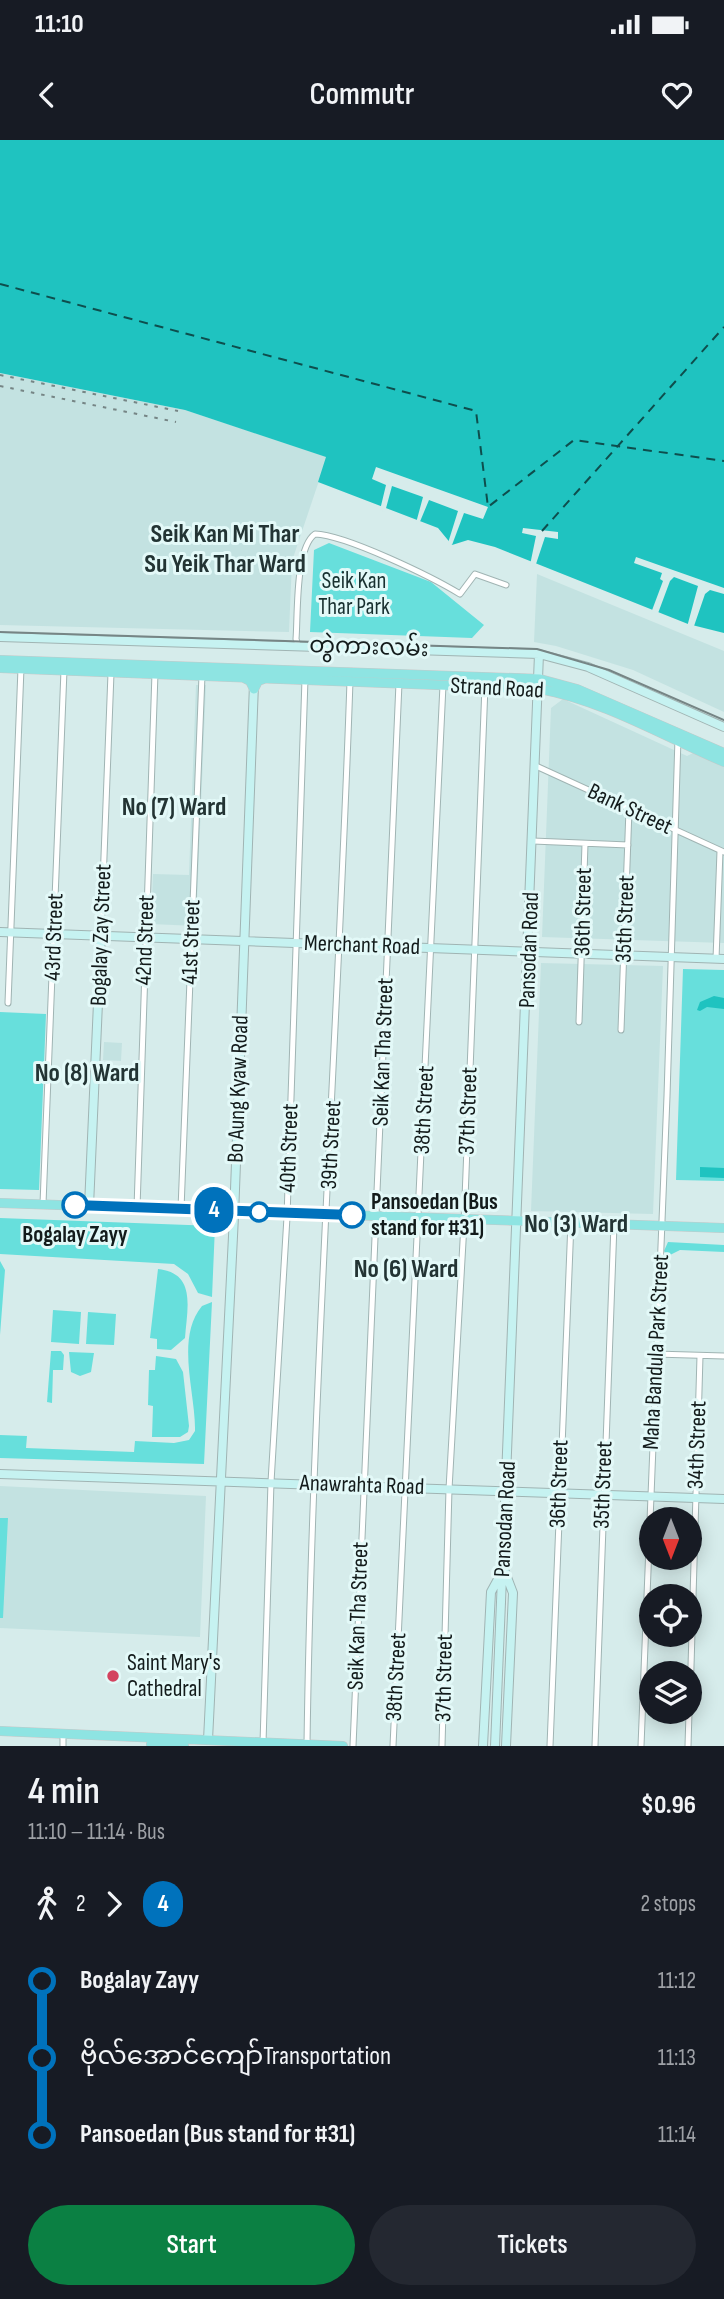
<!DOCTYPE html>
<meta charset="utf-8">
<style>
:root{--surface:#171b24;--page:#242831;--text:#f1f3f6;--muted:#9ea1a6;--accent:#0b8043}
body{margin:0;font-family:"Sofia Sans Condensed","Noto Sans Myanmar",sans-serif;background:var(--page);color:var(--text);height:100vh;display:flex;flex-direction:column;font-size:26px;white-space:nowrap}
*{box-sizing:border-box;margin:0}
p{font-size:23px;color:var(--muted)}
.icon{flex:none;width:38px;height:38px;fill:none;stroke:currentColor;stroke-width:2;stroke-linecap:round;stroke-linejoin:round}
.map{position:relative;height:1606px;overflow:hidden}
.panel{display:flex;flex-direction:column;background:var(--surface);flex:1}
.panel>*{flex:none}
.badge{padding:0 14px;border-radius:23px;font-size:24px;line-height:46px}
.needle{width:46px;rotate:180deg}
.fabs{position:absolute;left:639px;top:1367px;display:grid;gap:14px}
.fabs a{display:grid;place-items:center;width:63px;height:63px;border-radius:50%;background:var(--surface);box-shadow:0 4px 18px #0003;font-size:35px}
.map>.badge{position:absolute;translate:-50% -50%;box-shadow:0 0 0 4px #fff}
.legs{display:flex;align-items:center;gap:10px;height:77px;padding:0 28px;font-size:23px}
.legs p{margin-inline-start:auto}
.summary{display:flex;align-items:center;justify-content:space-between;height:119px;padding:0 28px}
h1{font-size:38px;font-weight:600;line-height:52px}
.action{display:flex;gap:14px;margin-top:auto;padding:14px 28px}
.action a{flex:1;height:80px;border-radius:42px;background:var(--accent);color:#fff;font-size:28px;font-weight:600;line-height:80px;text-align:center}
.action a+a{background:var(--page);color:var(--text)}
ul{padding:0 28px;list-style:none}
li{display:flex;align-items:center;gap:24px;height:77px;font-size:26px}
li i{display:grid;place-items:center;width:10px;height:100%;margin:0 9px;background:currentColor}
li i::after{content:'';width:18px;height:18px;margin:-9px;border:5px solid;border-radius:50%;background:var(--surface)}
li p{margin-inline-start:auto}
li:first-child i{background:linear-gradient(#0000 50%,currentColor 0)}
li:last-child i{background:linear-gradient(currentColor 50%,#0000 0)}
.status{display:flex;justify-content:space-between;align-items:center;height:49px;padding:0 35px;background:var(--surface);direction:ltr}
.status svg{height:19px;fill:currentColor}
header{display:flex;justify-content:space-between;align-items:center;height:91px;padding:0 28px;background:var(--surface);font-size:32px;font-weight:600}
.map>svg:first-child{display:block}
.built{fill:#c3e2e1}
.green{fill:#67dfdc}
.water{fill:#1fc3c0}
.pier{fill:#d6eceb}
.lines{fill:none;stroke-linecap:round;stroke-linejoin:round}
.ferry{stroke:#0e4e4d;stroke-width:2;stroke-dasharray:9 7;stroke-linecap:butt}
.street-casing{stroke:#a0b4b3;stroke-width:7}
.secondary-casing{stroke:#a0b4b3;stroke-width:10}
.primary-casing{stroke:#c6c8c8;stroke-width:10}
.street{stroke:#fff;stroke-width:5}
.secondary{stroke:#c6f2f1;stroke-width:8}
.primary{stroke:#8ee4e2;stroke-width:9}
.tram{stroke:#768585;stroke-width:2}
.rail{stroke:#768585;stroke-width:2;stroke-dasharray:3.5 7;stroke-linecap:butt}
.secondary-bridge-casing{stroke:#a0b4b3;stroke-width:10;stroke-linecap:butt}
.secondary-bridge{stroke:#c6f2f1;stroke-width:8}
.line-1-casing{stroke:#fff;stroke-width:16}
.line-1{stroke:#0072bc;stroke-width:10}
.stop-1-dot{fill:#fff;stroke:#0072bc;stroke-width:3.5}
.poi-dot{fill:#d3435f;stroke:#e3f9f8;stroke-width:2.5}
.labels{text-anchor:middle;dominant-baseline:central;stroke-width:6;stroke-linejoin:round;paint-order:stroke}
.park-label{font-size:23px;fill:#183030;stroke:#e3f9f8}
.street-label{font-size:23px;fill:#131b1b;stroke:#e3f9f8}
.stop-label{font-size:23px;font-weight:bold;fill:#131b1b;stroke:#e3f9f8;text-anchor:start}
.poi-label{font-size:23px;fill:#131b1b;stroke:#e3f9f8;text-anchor:start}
.quarter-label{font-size:26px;font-weight:bold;fill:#233434;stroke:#e3f9f8}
</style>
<div class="status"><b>11:10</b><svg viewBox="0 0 49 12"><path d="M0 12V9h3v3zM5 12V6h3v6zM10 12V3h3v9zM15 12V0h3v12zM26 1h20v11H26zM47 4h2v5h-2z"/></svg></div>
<header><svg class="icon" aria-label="back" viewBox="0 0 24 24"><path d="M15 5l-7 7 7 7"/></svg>Commutr<svg class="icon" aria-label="heart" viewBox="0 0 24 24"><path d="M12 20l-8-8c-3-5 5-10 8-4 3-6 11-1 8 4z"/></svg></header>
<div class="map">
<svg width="724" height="1606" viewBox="0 0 724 1606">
<rect width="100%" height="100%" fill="#d6eceb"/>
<!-- built -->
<path class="built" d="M0,233L185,270L327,317L292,421L289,492L0,485Z
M537,434L724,511V572L633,530L556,506L534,502Z
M196,545H206L196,786L151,784L153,734L189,735Z
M563,559L687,616L693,613L724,627V803L542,797L551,568Z
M541,823L663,826L653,1074L531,1071Z
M104,902L122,903L121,921L103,920Z
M0,1346L206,1356L200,1497L0,1488Z"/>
<!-- green -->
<path class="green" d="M329,403L431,442L484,485L472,498L310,492L314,410Z
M683,829L724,830V1041L676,1040Z
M0,872L46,874L39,1050L0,1049Z
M0,1078L215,1086L212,1157L198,1153L188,1134L174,1124L0,1114Z
M668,1102L724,1105V1112L680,1110L668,1116L664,1111Z
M0,1121L5,1130L0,1195Z
M158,1129C197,1133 187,1169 185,1198L171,1210L157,1209V1199L150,1198Z
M212,1162L204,1324L0,1318V1295L27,1296L26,1308L134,1312L135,1301L174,1303L189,1300L195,1291C196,1254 175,1198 202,1166Z
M53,1170L81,1172L79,1204L51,1202Z
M88,1172L116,1174L114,1205L86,1204Z
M51,1211H61L64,1215L63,1230H53L52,1263L47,1262Z
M69,1212L94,1213L91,1232L80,1236L71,1232Z
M156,1216L176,1219L183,1232L189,1286L188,1292L180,1297H152L153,1266L148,1265L149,1230H155Z
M0,1378H8L3,1478H0Z"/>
<!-- water -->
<path class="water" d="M0,0H724V493L688,484L495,407L468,400L452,405L438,388L318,342L326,317L185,270L0,233Z
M714,856L724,858V869L707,867L700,871L697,870L700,862Z
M700,1027L724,1028V1038L700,1037Z"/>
<!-- pier -->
<path class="pier" d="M376,327L488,367L483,379L464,373L452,405L448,403L458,371L429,360L419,384L416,383L423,357L392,346L385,372L380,370L386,345L372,339Z
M523,388L558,392V399L545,397L535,427L530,425L536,396L522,393Z
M636,417L724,448V454L710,450L705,454L693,489L687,487L698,446L674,437L670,441L657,476L651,473L663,441L660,439L662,433L634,423Z"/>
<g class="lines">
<!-- ferry -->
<path class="ferry" d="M0,144L476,271L488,367L574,300L724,321
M542,391L724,187"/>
<!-- street casing -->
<g class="street-casing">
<path id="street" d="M298,505L296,499C298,475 295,408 315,394C346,395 432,437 460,454L475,434L506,445
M536,626L724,712
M533,701L628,705
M101,795L111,533
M716,819L720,711
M8,863L21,528
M579,882L585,704
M621,890L629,669
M43,1064L64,530
M137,1068L155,533
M181,1069L202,535
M655,1214L724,1216
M690,1561L700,1216
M263,1603L271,1342L287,1077L305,539
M307,1604C312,1250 338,896 350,541
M63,1606V1594
M353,1606L399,543
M393,1606L443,545
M442,1606L449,1349L464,1084L485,546
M550,1606L571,1082
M595,1606L614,1084
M641,1606L667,956L678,598
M688,1606L689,1572"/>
</g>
<!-- secondary casing -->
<g class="secondary-casing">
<path id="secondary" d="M0,497L539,514L588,527L724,587
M0,792L724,819
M89,1066L101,795
M0,1334L724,1359
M505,1432L513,1453L506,1606
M501,1462L539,514
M208,1600L234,1076L254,544
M483,1606L491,1452L502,1432"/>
</g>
<!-- primary casing -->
<g class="primary-casing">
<path id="primary" d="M0,520L540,539L577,549L724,613
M0,528L540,549C605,561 663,596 724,622
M242,537L250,541L254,549L258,541L266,538
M0,1063L724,1088
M0,1591L343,1606
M151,1604L184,1606"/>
</g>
<!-- street -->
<use href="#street" class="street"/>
<!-- secondary -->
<use href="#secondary" class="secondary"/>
<!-- primary -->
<use href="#primary" class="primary"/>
<!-- tram -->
<path class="tram" d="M0,492L537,509L609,530L724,580"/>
<!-- rail -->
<path class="rail" d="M0,235L178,271
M0,246L176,282"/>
<!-- secondary-bridge casing -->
<g class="secondary-bridge-casing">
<path id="secondary-bridge" d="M495,1606L501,1462"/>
</g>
<!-- secondary-bridge -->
<use href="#secondary-bridge" class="secondary-bridge"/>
</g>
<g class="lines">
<!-- line-1 casing -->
<g class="line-1-casing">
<path id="line-1" d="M75,1065L352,1075"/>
</g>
<!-- line-1 -->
<use href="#line-1" class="line-1"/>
</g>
<!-- markers -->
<g class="stop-1-dot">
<circle cx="75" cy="1065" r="12"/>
<circle cx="259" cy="1072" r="9"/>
<circle cx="352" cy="1075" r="12"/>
</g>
<circle class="poi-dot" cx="113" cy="1536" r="7"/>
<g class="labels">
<!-- park labels -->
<g class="park-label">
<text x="354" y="441">Seik Kan<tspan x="354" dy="26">Thar Park</tspan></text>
</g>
<!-- street labels -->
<g class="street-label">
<text transform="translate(369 507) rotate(2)">တွဲကားလမ်း</text>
<text transform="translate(497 548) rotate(3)">Strand Road</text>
<text transform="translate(630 669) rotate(25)">Bank Street</text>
<text transform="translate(583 772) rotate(-89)">36th Street</text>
<text transform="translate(625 779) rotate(-88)">35th Street</text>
<text transform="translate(101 795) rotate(-88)">Bogalay Zay Street</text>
<text transform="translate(54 797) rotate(-88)">43rd Street</text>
<text transform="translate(145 800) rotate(-88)">42nd Street</text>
<text transform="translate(191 802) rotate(-88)">41st Street</text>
<text transform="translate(362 805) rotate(2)">Merchant Road</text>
<text transform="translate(529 810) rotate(-88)">Pansodan Road</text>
<text transform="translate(383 912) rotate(-88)">Seik Kan Tha Street</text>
<text transform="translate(238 949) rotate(-88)">Bo Aung Kyaw Road</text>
<text transform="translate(424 970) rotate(-87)">38th Street</text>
<text transform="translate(468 971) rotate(-88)">37th Street</text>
<text transform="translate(331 1005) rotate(-87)">39th Street</text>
<text transform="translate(289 1008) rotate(-88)">40th Street</text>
<text transform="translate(656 1212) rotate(-87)">Maha Bandula Park Street</text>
<text transform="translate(697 1305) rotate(-88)">34th Street</text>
<text transform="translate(559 1344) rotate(-88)">36th Street</text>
<text transform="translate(362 1345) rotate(2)">Anawrahta Road</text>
<text transform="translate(603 1345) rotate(-88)">35th Street</text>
<text transform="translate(505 1379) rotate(-87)">Pansodan Road</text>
<text transform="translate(358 1476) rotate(-88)">Seik Kan Tha Street</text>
<text transform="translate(396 1537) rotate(-87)">38th Street</text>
<text transform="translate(444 1538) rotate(-89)">37th Street</text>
</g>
<!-- stop labels -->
<g class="stop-label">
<text x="371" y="1062">Pansoedan (Bus<tspan x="371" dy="26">stand for #31)</tspan></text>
<text x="75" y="1095" text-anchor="middle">Bogalay Zayy</text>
</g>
<!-- poi labels -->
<g class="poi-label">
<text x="127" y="1523">Saint Mary's<tspan x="127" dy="26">Cathedral</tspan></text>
</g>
<!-- quarter labels -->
<g class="quarter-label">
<text x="225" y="394">Seik Kan Mi Thar<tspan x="225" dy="30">Su Yeik Thar Ward</tspan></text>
<text x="174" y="667">No (7) Ward</text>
<text x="87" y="933">No (8) Ward</text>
<text x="576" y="1084">No (3) Ward</text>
<text x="406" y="1129">No (6) Ward</text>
</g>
</g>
</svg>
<div class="fabs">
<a><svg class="needle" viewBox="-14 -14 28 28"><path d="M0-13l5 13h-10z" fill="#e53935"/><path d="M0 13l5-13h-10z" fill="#9ea1a6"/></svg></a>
<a><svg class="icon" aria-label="locate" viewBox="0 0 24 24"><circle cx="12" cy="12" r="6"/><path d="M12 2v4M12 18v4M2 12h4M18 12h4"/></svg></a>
<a><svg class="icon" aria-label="layers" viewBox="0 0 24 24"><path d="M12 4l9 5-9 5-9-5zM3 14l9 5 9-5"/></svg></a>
</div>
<b class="badge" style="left:214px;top:1070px;background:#0072bc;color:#fff">4</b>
</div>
<section class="panel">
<div class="summary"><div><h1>4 min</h1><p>11:10 – 11:14 · Bus</p></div><b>$0.96</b></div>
<div class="legs"><svg class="icon" aria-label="walk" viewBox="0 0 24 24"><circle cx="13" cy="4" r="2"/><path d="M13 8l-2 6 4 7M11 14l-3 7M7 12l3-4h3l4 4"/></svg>2<svg class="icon" aria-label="forward" viewBox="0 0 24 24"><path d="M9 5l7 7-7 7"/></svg><b class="badge" style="background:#0072bc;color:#fff">4</b><p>2 stops</p></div>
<ul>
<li><i style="color:#0072bc"></i><b>Bogalay Zayy</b><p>11:12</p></li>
<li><i style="color:#0072bc"></i><span>ဗိုလ်အောင်ကျော်Transportation</span><p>11:13</p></li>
<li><i style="color:#0072bc"></i><b>Pansoedan (Bus stand for #31)</b><p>11:14</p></li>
</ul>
<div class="action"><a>Start</a><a>Tickets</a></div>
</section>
